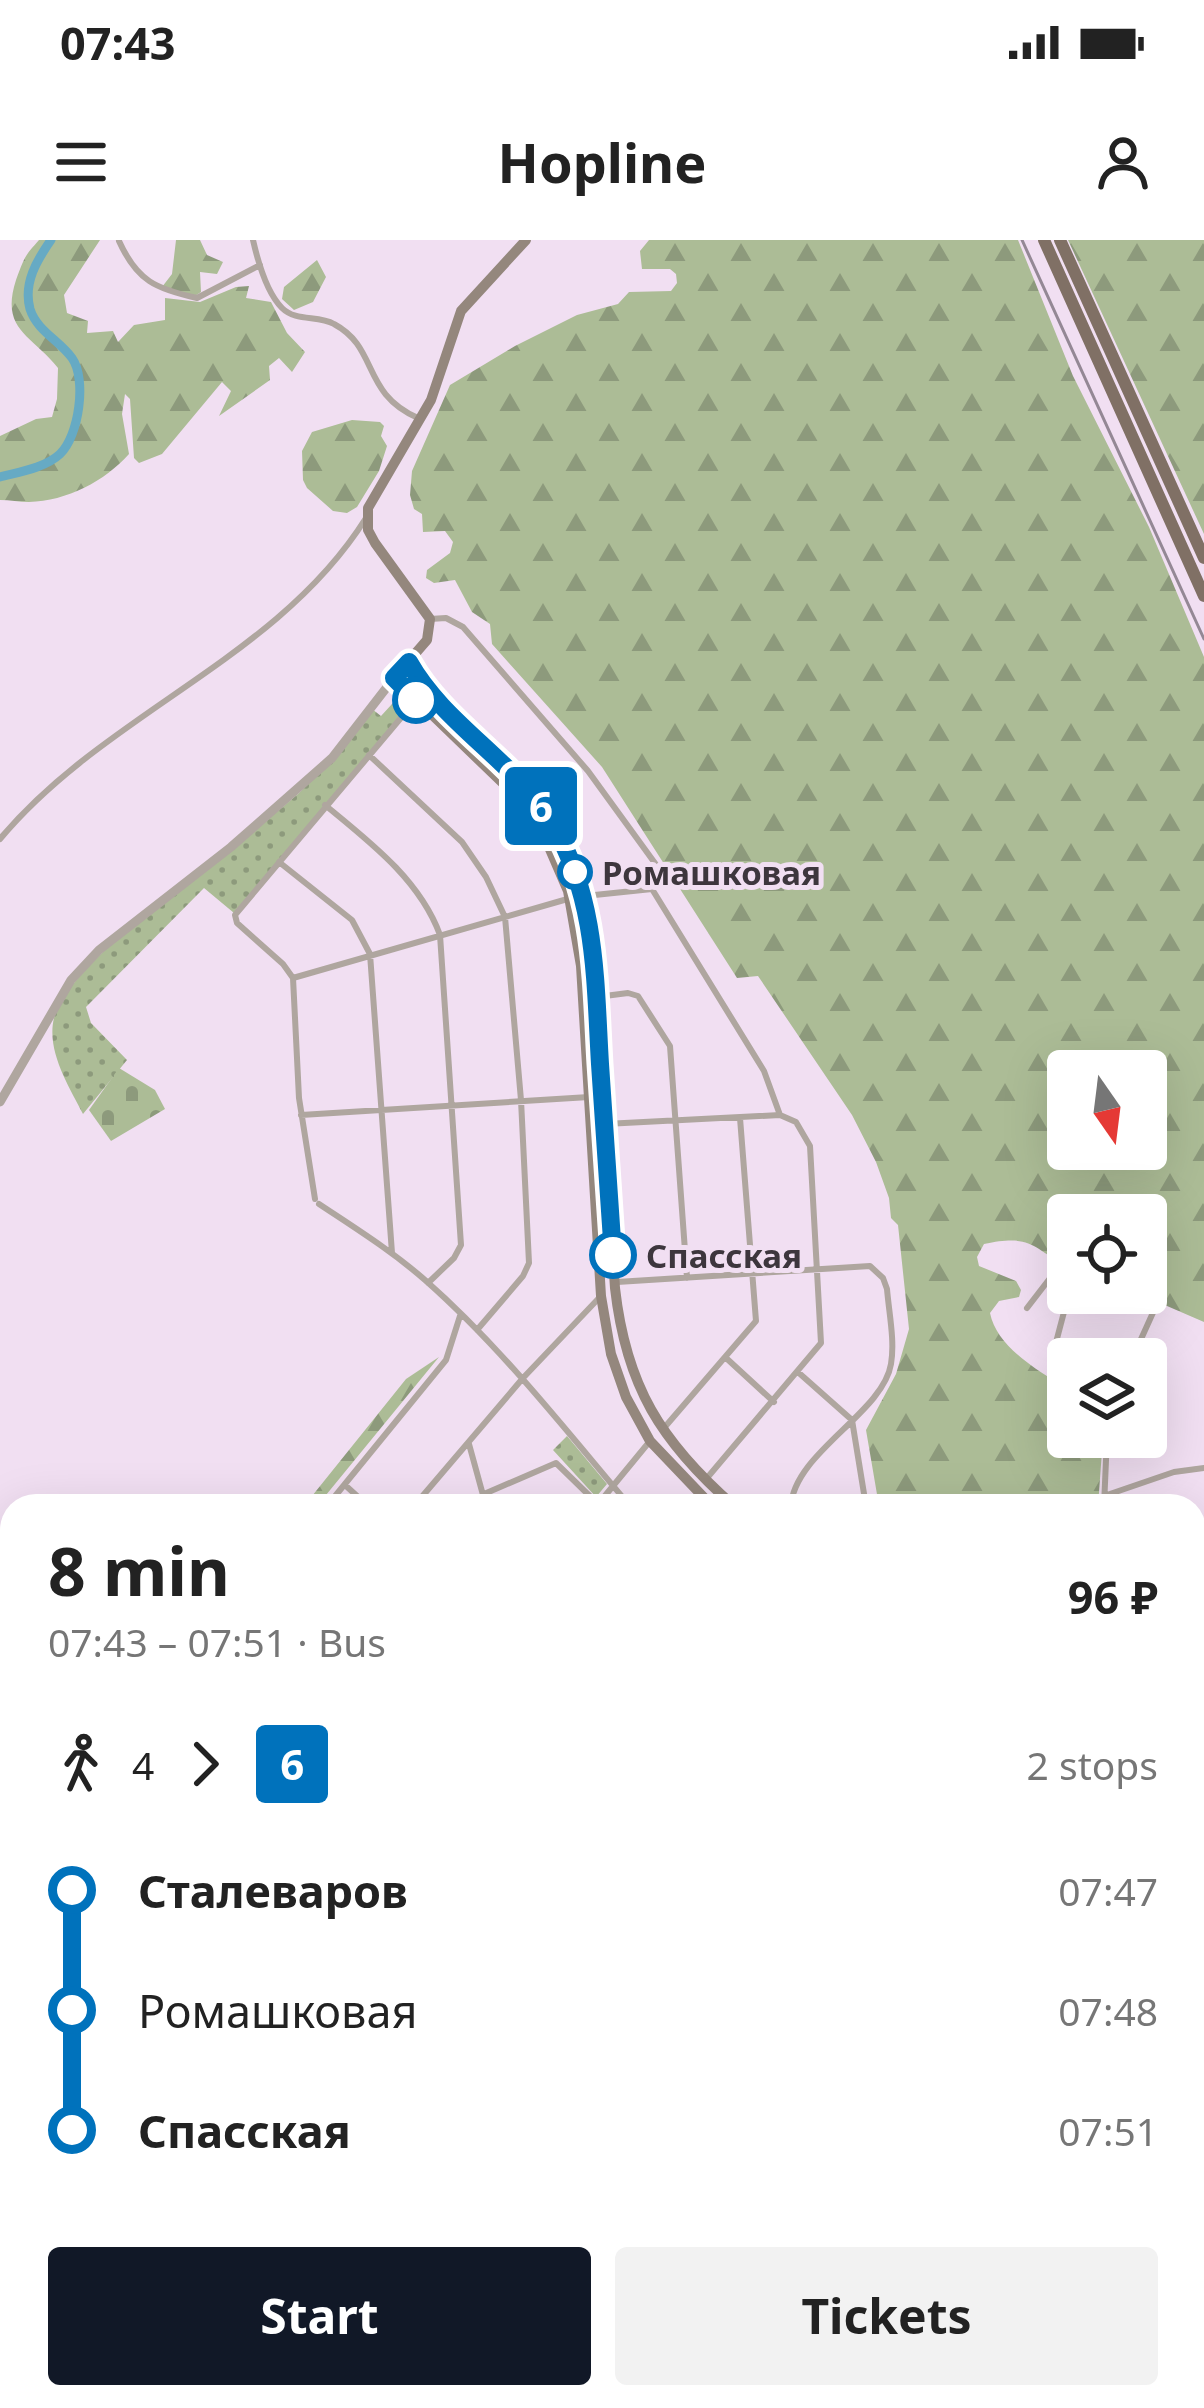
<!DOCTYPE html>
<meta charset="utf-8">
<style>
:root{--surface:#fff;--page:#f2f2f2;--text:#222;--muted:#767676;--accent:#111827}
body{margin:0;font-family:"Noto Sans",sans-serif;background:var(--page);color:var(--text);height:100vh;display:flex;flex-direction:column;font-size:45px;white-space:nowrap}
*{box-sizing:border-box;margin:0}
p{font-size:39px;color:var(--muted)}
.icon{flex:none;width:66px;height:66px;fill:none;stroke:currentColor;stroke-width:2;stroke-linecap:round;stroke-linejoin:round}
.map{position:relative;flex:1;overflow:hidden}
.sheet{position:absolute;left:0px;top:1254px;width:1206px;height:915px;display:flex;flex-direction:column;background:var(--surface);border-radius:36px 36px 0 0;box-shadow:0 12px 48px #0002}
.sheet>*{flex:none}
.badge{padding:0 24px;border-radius:9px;font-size:42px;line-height:78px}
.needle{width:78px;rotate:166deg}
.tools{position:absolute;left:1047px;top:810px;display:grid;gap:24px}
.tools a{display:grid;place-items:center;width:120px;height:120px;border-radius:12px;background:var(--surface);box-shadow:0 12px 48px #0002;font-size:60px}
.map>.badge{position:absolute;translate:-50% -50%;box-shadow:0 0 0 6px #fff}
.legs{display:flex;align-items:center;gap:18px;height:132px;padding:0 48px;font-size:39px}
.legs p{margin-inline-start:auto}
.overview{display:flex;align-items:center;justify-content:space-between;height:204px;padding:0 48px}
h1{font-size:66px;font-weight:700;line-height:90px}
.primary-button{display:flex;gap:24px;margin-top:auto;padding:24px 48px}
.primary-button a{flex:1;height:138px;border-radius:12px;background:var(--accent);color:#fff;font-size:48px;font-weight:700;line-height:138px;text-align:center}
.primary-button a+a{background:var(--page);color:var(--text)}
ul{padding:0 48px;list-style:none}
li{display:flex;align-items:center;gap:42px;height:120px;font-size:45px}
li i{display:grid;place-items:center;width:18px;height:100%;margin:0 15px;background:currentColor}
li i::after{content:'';width:30px;height:30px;margin:-15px;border:9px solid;border-radius:50%;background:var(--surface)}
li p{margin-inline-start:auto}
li:first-child i{background:linear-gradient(#0000 50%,currentColor 0)}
li:last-child i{background:linear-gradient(currentColor 50%,#0000 0)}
.status{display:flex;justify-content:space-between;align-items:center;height:84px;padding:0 60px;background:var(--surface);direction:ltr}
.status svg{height:33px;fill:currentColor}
header{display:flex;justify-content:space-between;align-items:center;height:156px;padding:0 48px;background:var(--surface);font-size:54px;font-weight:700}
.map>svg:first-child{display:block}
.grass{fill:url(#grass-dots)}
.forest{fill:url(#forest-firs);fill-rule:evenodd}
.cemetery{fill:url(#cemetery-stones)}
.garden{fill:#acbc96}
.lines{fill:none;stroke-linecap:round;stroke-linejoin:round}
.river{stroke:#66aac4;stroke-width:9}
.minor{stroke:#afa69f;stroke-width:6}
.tertiary{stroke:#afa69f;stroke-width:9}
.secondary{stroke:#94877d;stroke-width:10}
.primary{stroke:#807065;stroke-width:12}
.tram{stroke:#948895;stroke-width:3}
.line-1-casing{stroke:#fff;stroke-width:27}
.line-1{stroke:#0072bc;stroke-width:18}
.stop-1-dot{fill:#fff;stroke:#0072bc;stroke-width:6}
.labels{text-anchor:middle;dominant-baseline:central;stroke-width:10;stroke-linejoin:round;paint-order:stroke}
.stop-label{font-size:33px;font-weight:bold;fill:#3d363d;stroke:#f1dff2;text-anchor:start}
</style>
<div class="status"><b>07:43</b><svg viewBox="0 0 49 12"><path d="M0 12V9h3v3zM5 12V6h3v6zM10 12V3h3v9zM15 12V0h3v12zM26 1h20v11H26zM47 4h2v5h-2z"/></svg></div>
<header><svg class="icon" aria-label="menu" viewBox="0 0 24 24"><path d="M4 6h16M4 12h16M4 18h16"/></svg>Hopline<svg class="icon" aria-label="person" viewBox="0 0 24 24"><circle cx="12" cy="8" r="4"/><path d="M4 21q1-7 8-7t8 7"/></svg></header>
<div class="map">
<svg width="1204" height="2168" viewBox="0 0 1204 2168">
<defs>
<pattern id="grass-dots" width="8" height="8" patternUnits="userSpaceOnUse" patternTransform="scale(3)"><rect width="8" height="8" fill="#acbc96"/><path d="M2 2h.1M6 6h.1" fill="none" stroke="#8d9a7c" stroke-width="1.8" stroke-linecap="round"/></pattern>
<pattern id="forest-firs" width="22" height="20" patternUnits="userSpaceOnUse" patternTransform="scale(3)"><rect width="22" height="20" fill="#acbc96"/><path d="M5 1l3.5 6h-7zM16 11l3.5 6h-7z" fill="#8d9a7c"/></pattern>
<pattern id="cemetery-stones" width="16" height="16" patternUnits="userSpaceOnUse" patternTransform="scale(3)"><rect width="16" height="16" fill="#acbc96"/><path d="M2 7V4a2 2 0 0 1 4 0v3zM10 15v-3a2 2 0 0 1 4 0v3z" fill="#8d9a7c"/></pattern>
</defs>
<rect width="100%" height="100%" fill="#f1dff2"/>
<!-- grass -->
<path class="grass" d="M403,452L410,465L234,673L204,648L86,767L91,783L127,820L83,874C69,846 46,811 54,778C70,716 245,602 299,553C325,529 348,497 372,469L381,476Z
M424,454L478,501L544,574L579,654H572L548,598L420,458Z
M567,1196L607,1244L596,1257L553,1210Z"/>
<!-- forest -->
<path class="forest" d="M39,0H100L64,55L67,73L88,81L87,93L113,91L118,102L134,85L165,80V58L200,62L236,47L249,46L246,58L271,62L287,93L305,112L292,132L279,118L269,126L270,140L219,176L231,151L222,142L162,214L139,223L134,218L130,159L125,154L122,174L129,214C105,241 67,261 29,262C19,262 10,260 0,260V196L36,179L52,177L57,159L58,128C31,94 0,90 16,40C25,16 24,17 39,0Z
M176,0H200L207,15L223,22L217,34L200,32L201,52L195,56L162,47L172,34Z
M649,0H1018L1073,136L1149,287L1204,417V1082L1137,1053H1146V975H1068V1028C1032,1006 1030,994 984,1004L977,1017L979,1026L1016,1041L1021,1050L1019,1057L999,1061L990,1073C997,1108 1040,1132 1068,1149V1197H1103L1098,1266H966L960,1256L928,1266H879L866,1190L896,1134L909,1089L898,985L891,978L889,958L876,922L852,875L758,736L737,738L602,527L492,404L490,384L472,372L455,340L434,343L426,338L427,330L450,313L453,302L445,291L423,292L422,274L414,269L410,255L412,231L450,145L515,106L577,75L618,64L629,52L671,51L677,43L676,34L670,29H642L640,11ZM1068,831H1146V909H1068Z
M1068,0H1204V294Z
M317,20L326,37L313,62L294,70L282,59L284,47Z
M352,180L380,182L384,186L381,196L387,206L379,231L357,267L347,273L333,271L307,248L303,240L302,211L312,192Z
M439,1117L317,1266H304L406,1139Z
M7,1518L12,1540V1836L0,1826V1521Z
M1194,1867L1204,1880V2086L1194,2073Z
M471,2157H1021L1029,2168H421Z"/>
<!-- cemetery -->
<path class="cemetery" d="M119,828L155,850L165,869L111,901L89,870Z"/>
<!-- garden -->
<path class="garden" d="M0,1826L12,1836V2048L0,2029Z"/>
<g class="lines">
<!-- river -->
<path class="river" d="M0,237C19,232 45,228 60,214C79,196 87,139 72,118C59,100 37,91 30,69C23,43 37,20 51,0"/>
<!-- minor -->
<path class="minor" d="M253,0C258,22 266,52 282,68C296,82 318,75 334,84C379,108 361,153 418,178
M119,1C137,41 156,49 197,58L260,25
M430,379L446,378L463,387L588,531L665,637L653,649
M369,515L462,602L486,637L505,677L521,860L529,1023L523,1036L477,1090
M325,565C370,602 420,640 440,695L461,1005L454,1018L428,1043
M0,599C106,472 277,420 366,278
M279,622L352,680L370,714L392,1013
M652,649L764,831L780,875L796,882L810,906L821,1103L707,1238
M585,656L652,649
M293,738L571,658
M597,757L628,753L638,756L670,806L687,1038
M301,875L589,857
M605,884L780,875
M315,959L299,858L293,738L283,724L237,683L235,675L416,460
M319,964C355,988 392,1011 425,1040C501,1107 564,1188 630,1266
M617,1042L870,1026L883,1038L887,1049C889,1073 895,1101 891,1124C883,1173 794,1213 791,1266
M1132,1053L1156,1066L1132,1119
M1027,1068L1054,1033L1068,1034
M1054,1110L1069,1053
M725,1117L774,1162
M799,1133L852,1180L866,1266
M664,1188L756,1081L740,878
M469,1204L486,1266
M345,1245L368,1266
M484,1254L556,1223L600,1266
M1104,1256L1174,1232L1204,1228
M599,1263L650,1201
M327,1266L446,1120L460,1076
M414,1266L523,1138L599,1058
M1104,1266L1107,1197
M1194,1325L1204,1323
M0,1387L12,1403
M0,1460L12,1458
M1194,1474L1204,1463
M1194,1777L1204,1786
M1194,1859L1204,1872
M0,2069L12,2061
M0,2088L12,2106
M1194,2102L1199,2098
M49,2157L57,2168
M142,2157L151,2168
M235,2157L243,2168
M1028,2157L1036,2168
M248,2168L263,2157
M416,2168L426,2157
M1107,2168L1122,2157"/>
<!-- tertiary -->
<path class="tertiary" d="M0,862L71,740L99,710L231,607L332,518L394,438"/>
<!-- secondary -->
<path class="secondary" d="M526,0L461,71L431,160L368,268V290L375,303L430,379L427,400L394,438L511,551L549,607L568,651L581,726L601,1056L611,1114L626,1157L650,1201L712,1266
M409,422C428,454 452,472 478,498C536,552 575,610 591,688L615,1048C626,1146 661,1202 734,1266
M1194,1670L1204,1679
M1194,1688L1204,1697"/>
<!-- primary -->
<path class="primary" d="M1044,0L1204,356
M1060,0L1204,318"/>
<!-- tram -->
<path class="tram" d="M1022,0L1204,399"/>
</g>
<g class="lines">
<!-- line-1 casing -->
<g class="line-1-casing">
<path id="line-1" d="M416,460L394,438L409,422C445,486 516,521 553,585C597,659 595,741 600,824C604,888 609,951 613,1015"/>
</g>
<!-- line-1 -->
<use href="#line-1" class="line-1"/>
</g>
<!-- markers -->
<g class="stop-1-dot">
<circle cx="416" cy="460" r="21"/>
<circle cx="575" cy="632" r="15"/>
<circle cx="613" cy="1015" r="21"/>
</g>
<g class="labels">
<!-- stop labels -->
<g class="stop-label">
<text x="602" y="632">Ромашковая</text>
<text x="646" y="1015">Спасская</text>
</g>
</g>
</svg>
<div class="tools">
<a><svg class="needle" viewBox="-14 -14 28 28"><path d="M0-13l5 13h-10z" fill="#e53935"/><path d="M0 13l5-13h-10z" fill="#767676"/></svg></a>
<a><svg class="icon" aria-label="locate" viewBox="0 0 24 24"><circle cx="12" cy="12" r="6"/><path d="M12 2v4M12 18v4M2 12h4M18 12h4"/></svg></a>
<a><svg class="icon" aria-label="layers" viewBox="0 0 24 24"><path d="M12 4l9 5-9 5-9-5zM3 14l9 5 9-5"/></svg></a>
</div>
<b class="badge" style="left:541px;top:566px;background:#0072bc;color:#fff">6</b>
<section class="sheet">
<div class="overview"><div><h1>8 min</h1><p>07:43 – 07:51 · Bus</p></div><b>96 ₽</b></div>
<div class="legs"><svg class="icon" aria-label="walk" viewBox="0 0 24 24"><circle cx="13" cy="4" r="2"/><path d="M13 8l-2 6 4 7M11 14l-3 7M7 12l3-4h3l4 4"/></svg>4<svg class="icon" aria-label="forward" viewBox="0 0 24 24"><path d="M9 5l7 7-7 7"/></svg><b class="badge" style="background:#0072bc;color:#fff">6</b><p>2 stops</p></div>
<ul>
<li><i style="color:#0072bc"></i><b>Сталеваров</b><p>07:47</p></li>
<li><i style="color:#0072bc"></i><span>Ромашковая</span><p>07:48</p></li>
<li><i style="color:#0072bc"></i><b>Спасская</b><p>07:51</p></li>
</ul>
<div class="primary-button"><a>Start</a><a>Tickets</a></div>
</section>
</div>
